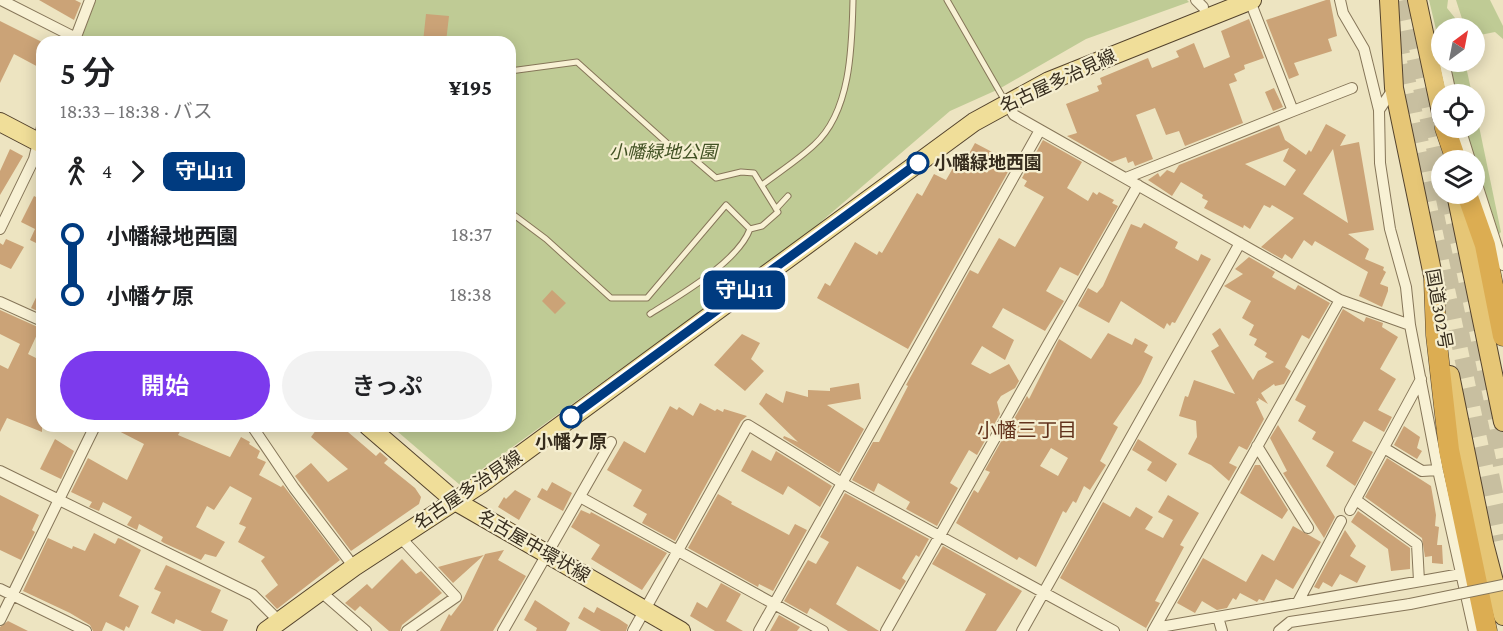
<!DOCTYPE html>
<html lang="ja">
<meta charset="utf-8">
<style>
:root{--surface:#fff;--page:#f2f2f2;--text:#202124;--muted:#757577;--accent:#7c3aed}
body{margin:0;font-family:"Crimson Pro","Noto Sans JP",serif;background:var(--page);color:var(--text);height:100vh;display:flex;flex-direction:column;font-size:22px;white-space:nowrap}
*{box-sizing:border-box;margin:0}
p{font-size:20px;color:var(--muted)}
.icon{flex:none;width:33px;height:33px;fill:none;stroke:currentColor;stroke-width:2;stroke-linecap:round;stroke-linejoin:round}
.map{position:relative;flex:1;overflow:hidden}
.drawer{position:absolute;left:36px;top:36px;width:480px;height:396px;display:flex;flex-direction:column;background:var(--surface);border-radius:18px;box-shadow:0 3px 15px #0003}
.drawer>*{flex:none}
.badge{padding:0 12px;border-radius:9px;font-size:21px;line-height:39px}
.needle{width:39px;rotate:32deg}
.buttons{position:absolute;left:1431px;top:18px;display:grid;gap:12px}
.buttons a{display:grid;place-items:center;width:54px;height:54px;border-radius:50%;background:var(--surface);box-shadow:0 3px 15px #0003;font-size:30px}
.map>.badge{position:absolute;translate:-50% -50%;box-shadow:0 0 0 3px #fff}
.legs{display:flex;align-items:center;gap:9px;height:66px;padding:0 24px;font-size:20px}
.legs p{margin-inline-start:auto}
.head{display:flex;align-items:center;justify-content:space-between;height:102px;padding:0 24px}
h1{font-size:33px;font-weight:600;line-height:45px}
.button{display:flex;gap:12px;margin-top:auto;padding:12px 24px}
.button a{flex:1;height:69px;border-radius:36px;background:var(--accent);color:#fff;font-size:24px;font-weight:600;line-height:69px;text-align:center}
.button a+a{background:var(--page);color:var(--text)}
ul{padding:0 24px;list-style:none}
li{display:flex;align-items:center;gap:21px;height:60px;font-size:22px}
li i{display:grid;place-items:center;width:9px;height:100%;margin:0 8px;background:currentColor}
li i::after{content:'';width:15px;height:15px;margin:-8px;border:4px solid;border-radius:50%;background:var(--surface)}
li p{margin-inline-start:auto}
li:first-child i{background:linear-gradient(#0000 50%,currentColor 0)}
li:last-child i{background:linear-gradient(currentColor 50%,#0000 0)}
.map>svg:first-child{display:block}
.green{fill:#bfcb95}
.building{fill:#cba377;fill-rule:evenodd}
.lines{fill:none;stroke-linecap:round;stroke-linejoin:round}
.motorway-tunnel{stroke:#c8bfa0;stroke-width:20;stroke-dasharray:20 10;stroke-linecap:butt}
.service-casing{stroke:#867659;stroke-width:7}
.minor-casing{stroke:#867659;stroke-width:12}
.primary-casing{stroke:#54432d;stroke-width:20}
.trunk-casing{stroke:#54432d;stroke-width:20}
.motorway-casing{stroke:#54432d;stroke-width:21}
.service{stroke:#f8f1d4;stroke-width:5}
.minor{stroke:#f8f1d4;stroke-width:10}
.primary{stroke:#f0de99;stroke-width:18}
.trunk{stroke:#e6c676;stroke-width:18}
.motorway{stroke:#dcad52;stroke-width:20}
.minor-bridge-casing{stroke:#867659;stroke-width:12;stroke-linecap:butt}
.minor-bridge{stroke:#f8f1d4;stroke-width:10}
.line-1-casing{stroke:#fff;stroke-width:14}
.line-1{stroke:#003b80;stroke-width:9}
.stop-1-dot{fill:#fff;stroke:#003b80;stroke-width:3}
.labels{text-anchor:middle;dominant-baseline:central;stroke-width:4.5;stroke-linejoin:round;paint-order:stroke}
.street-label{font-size:18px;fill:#362c1d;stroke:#f5eed0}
.park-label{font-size:18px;font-style:italic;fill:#425224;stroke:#f5eed0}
.stop-label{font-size:18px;font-weight:bold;fill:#362c1d;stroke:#f5eed0;text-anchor:start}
.neighbourhood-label{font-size:20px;fill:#62331d;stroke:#f5eed0}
</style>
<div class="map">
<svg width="1503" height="631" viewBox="0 0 1503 631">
<rect width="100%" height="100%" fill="#ede4c1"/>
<!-- green -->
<path class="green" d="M96,0H1187L1189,2L1086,39L999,89L950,111L801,239L460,485L391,426H510V42H80Z
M1429,0H1448L1447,8L1455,18L1458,28H1442L1441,41L1438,38Z
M1456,0H1490L1503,26V39L1495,32L1475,36L1474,28H1465Z
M1450,62H1465L1472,94H1456Z
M1475,107L1501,232L1499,234L1464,128H1474Z"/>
<!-- building -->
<path class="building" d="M39,0H75L81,3L74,20Z
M1326,0H1330L1337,36L1328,39L1332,51L1294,63L1299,75L1289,79L1266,20Z
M426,14L449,16L446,42H423Z
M1249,19L1264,58L1244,65L1245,69L1234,74L1237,81L1229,84L1243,123L1185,146L1179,131L1166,135L1155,108L1136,115L1153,159L1135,166L1133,161L1128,163L1126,157L1112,162L1067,136L1077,133L1066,104L1099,91L1097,86L1102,84L1100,78L1148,58L1152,68L1179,57L1176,51L1194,43L1204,68L1230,57L1221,31Z
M0,21L42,42V69L14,54L0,83Z
M1274,88L1283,107L1273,111L1265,92Z
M1326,124L1346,135L1340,146L1359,142L1374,230L1348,234L1369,249L1365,259L1384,267L1383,270L1386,272L1380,284L1388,287V291L1382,307L1359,296L1368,272L1315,241L1312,246L1304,240L1292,259L1285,254L1282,259L1261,247L1294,218L1272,205L1270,208L1264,205L1250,229L1244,225L1243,228L1204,208L1208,201L1202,198L1203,195L1181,182L1172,196L1148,180L1158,173L1160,177L1167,170L1174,173L1179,165L1279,125L1285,140L1306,155L1309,150L1311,152ZM1289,148L1283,161L1296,170L1285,186L1245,164ZM1333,149L1348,223L1303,194Z
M1043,140L1082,162L1067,188L1088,201L1093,192L1097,195L1099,192L1114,200L1112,203L1118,206L1078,276L1060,267L1046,291L1064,301L1045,331L1003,308L992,327L1014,340L1005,360L982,346L971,364L990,374L1009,364L1019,381L1015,388L1001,396L997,402L1000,414L977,455L969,450L950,483L958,488L937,526L906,509L910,502L878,483L874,492L852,480L873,442H879L908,386L906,385L970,270L978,274L999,238L1015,247L1044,197L1024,186L1027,181L1022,178Z
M975,143L1013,163L908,349L817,298L825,283L830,286L855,242L877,255L879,251L882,253L917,193L922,196L934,174L946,180L960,156L966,159Z
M10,149L23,156L0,195V171Z
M34,196L42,200V246L30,240L35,229L21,222Z
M1144,223L1178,242L1175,248L1198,261L1201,254L1211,259L1175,323L1172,322L1170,326L1167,323L1164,329L1121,301L1109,323L1078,306L1088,288L1097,293L1103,286L1131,224L1141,228Z
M6,239L24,247L11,269L0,264V243L3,245Z
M1249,257L1275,272L1272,277L1295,290L1298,285L1330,303L1309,339L1302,335L1285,367L1291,371L1284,384L1275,386L1274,384L1261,393L1268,404L1258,398L1259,400L1256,402L1264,419L1247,450L1239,446L1229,463L1237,467L1229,481L1211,465L1188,454L1197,437L1196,421L1179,416L1185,396L1188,397L1194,380L1235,394L1211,351L1219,346L1212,334L1220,328L1253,380L1258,371L1274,362L1265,357L1267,353L1254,345L1257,339L1249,335L1254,325L1242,318L1251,301L1224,286L1243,274L1235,269Z
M42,285V313L31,308Z
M552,290L566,303L555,314L542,301Z
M1343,309L1364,322L1366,317L1383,323L1382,327L1398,337L1380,369L1396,379L1378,410L1392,417L1384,432L1364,421L1352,441L1373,452L1355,486L1326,466L1334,452L1312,439L1316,432L1298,421L1306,406L1295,400Z
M0,310L40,328L28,354L42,361V432L7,418L0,432V365L8,369L20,344L0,334Z
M1108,333L1132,345L1135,338L1148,345L1144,352L1153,357L1141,383L1113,424L1118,427L1100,461L1106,465L1090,490L1084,486L1076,503L1073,501L1066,513L1063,511L1036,567L1019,557L1017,560L956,523L974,490L978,493L990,472L985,470L1027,396L1029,399L1059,339L1091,359ZM1051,448L1068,458L1058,476L1040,466Z
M742,334L760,343L751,359L764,371L745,391L714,365Z
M859,383L861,399L827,405L864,429L839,473L783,438L784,436L798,442L759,404L766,393L783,403L786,391L808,397V390L830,391V388Z
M700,403L715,411L717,409L723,412L724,409L747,416L741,421L675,541L642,523L647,514L633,506L642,490L607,470L624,441L645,453L670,406L677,410L679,407L693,416Z
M1278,425L1335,517L1324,538L1283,473L1287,471L1270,438Z
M109,426H183L178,435L230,457L241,437L250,442L249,444L260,451L257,458L266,462L259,475L281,487L283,485L340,560L277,609L265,596L278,585L261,561L265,557L238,542L246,527L239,524L252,498L230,486L214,510L207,506L196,527L225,542L216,557L205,554L201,560L164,543L161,541L163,537L139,524L137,530L127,525L132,517L103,502L99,511L89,507L92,502L71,492L88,458L127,480L144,444Z
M319,426H341L376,456L380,452L388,459L384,463L415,488L421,497L419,504L351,551L295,476L311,463L328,482L348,469L311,437Z
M1404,426L1420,437L1417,448L1422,451L1417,459L1394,445Z
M55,439L74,451L61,479L40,469Z
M1138,439L1177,464L1166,482L1147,470L1152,462L1132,450Z
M752,450L771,461L776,451L832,486L820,507L788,486L783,495L741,471Z
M1387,458L1431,486L1436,515L1435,526L1439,527L1437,545H1442L1443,564L1432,563V556L1425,557L1422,538L1365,497Z
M1255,465H1260L1288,510L1282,519L1240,493Z
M552,482L572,493L563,511L537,497L542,488L547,491Z
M515,490L531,499L519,520L498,507L504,497L506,499Z
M845,493L929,539L919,557L916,555L902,578L906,581L900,590L857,566L836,604L879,631H848L810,608L807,614L784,601L808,560L816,564L829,542L820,537Z
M718,494L732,502L731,504L789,535L795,524L807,530L773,591L759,584L758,587L688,548Z
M0,495L39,515L32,530L35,532L21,560L0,550Z
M1168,495L1199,513L1180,545L1184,547L1155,601L1160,603L1146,628L1060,578L1103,502L1130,517L1136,507L1153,517L1145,529L1163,538L1173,520L1158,512Z
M581,510L590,514L591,512L667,553L642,590L591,559L600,545L571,527Z
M1358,511L1410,548V569L1391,571L1388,549L1351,522Z
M1293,526L1321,542L1293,589L1276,579L1264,601L1259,599L1257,602L1240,593L1236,600L1233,598L1227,608L1217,610L1202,601L1195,613L1177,603L1203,558L1246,582L1262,554L1274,561Z
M1345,530L1356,546L1350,556L1366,566L1357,583L1340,574L1332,587L1323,582L1319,589L1314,587Z
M94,533L115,544L118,538L121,539L141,550L119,596L139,606L129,628L126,626L124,631L106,622L102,631H93L90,625L70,613L23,591L48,538L72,549L73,546L85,551Z
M943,546L1022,591L996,631H965L986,594L932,564Z
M504,550L498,560L526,576L493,631H440L449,614L451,616L463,600L485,554Z
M484,555L453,583L438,567L467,559Z
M402,559L416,574L421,571L442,593L402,625L400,631H389L360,606L355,611L345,603L367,584L372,589Z
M166,565L221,590L211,612L228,620L223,631H202L176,619L174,624L151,613L161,592L154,589Z
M721,583L741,594L726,621L743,631H715L690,616L697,602L707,608Z
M535,600L570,623L566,631H536L537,628L524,620Z
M584,607L594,613L597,607L619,619L628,625L626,631H601L578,618Z
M779,615L800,627L797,631H770Z
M8,621L28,631H0V627Z"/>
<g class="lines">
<!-- motorway-tunnel -->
<path class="motorway-tunnel" d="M1404,0L1442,175
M1396,35L1503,540
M1445,194L1503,465"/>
<!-- service casing -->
<g class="service-casing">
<path id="service" d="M947,0L1005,101
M510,71L577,62L677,152L688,154L716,178L741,172L754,173L778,212L762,226L750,229L726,205L647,298H611L546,239L510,212
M762,185C779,172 798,160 814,145C851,112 852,46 853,0
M776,209L788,196
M650,314C680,295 738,262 750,229"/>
</g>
<!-- minor casing -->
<g class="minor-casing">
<path id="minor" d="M1,0L76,38
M1196,0L1203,7
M1340,0L1343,13L1364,49L1379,110
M1428,37L1442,54
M74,42L90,0
M1444,62L1451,94
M1394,88L1379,110L1380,163L1390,229L1406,287L1410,325L1438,470L1474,631
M1006,102L1014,115L1340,300L1410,325
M1293,111L1352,88
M1460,128L1470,160
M1474,175L1503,265
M1126,178L1293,111L1250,1
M0,229L34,159L42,127
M0,302L42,321
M252,426L294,488L354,567
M1257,446L1308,528
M1384,448L1422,471L1438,470
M0,471L253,595L279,621
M580,497L823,631
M1356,500L1417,544L1419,581
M1350,510L1421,379
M400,537L456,597L407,631
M0,589L86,631
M320,591L366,631
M1298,602L1341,521
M1218,617L1222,631
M0,620L95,426
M1155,628L1461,574
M503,631L611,442
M633,631L748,425L842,483L1114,631
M759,631L1040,130
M886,631L1138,185
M1022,631L1240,243
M1153,631L1340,300
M1279,631L1290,622L1410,604"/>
</g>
<!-- primary casing -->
<g class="primary-casing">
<path id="primary" d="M0,122L42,144
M368,426L455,501L681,631
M266,631L354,567L481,484L974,122L1049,81L1252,0"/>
</g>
<!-- trunk casing -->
<g class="trunk-casing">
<path id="trunk" d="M1389,0L1394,88L1437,295
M1417,0L1442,117
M1456,194L1503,422
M1450,375L1484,543L1503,616"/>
</g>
<!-- motorway casing -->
<g class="motorway-casing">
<path id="motorway" d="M1445,128L1456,160
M1467,194L1485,245L1503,336
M1434,281L1436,335L1449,450L1487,631"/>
</g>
<!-- service -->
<use href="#service" class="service"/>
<!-- minor -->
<use href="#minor" class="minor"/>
<!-- primary -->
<use href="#primary" class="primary"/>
<!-- trunk -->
<use href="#trunk" class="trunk"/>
<!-- motorway -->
<use href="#motorway" class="motorway"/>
<!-- minor-bridge casing -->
<g class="minor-bridge-casing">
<path id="minor-bridge" d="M1410,604L1503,585"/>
</g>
<!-- minor-bridge -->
<use href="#minor-bridge" class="minor-bridge"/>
</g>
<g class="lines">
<!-- line-1 casing -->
<g class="line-1-casing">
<path id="line-1" d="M571,417L918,163"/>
</g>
<!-- line-1 -->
<use href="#line-1" class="line-1"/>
</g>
<!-- markers -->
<g class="stop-1-dot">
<circle cx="918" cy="163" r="10"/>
<circle cx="571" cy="417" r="10"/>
</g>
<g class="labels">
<!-- street labels -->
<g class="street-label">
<text transform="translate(1058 81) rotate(-25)">名古屋多治見線</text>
<text transform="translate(1439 309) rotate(80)">国道302号</text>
<text transform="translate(468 490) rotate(-34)">名古屋多治見線</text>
<text transform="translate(534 546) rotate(30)">名古屋中環状線</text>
</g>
<!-- park labels -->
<g class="park-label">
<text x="663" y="152">小幡緑地公園</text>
</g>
<!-- stop labels -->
<g class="stop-label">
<text x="934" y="163">小幡緑地西園</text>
<text x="571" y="442" text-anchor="middle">小幡ケ原</text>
</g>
<!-- neighbourhood labels -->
<g class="neighbourhood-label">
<text x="1027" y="430">小幡三丁目</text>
</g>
</g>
</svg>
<div class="buttons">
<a><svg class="needle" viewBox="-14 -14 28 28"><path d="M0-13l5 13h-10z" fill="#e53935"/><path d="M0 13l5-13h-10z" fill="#757577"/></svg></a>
<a><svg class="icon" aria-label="locate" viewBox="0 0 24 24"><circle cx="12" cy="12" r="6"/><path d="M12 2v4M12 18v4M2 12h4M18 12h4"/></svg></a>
<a><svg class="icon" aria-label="layers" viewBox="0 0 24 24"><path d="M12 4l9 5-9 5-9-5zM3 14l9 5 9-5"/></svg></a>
</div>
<b class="badge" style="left:744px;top:290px;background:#003b80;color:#fff">守山11</b>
<section class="drawer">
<div class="head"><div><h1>5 分</h1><p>18:33 – 18:38 · バス</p></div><b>¥195</b></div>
<div class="legs"><svg class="icon" aria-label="walk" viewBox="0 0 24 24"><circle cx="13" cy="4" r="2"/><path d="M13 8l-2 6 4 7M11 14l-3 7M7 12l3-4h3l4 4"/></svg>4<svg class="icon" aria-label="forward" viewBox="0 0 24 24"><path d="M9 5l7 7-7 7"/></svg><b class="badge" style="background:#003b80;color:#fff">守山11</b></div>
<ul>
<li><i style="color:#003b80"></i><b>小幡緑地西園</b><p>18:37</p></li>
<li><i style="color:#003b80"></i><b>小幡ケ原</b><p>18:38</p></li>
</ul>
<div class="button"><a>開始</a><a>きっぷ</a></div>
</section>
</div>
